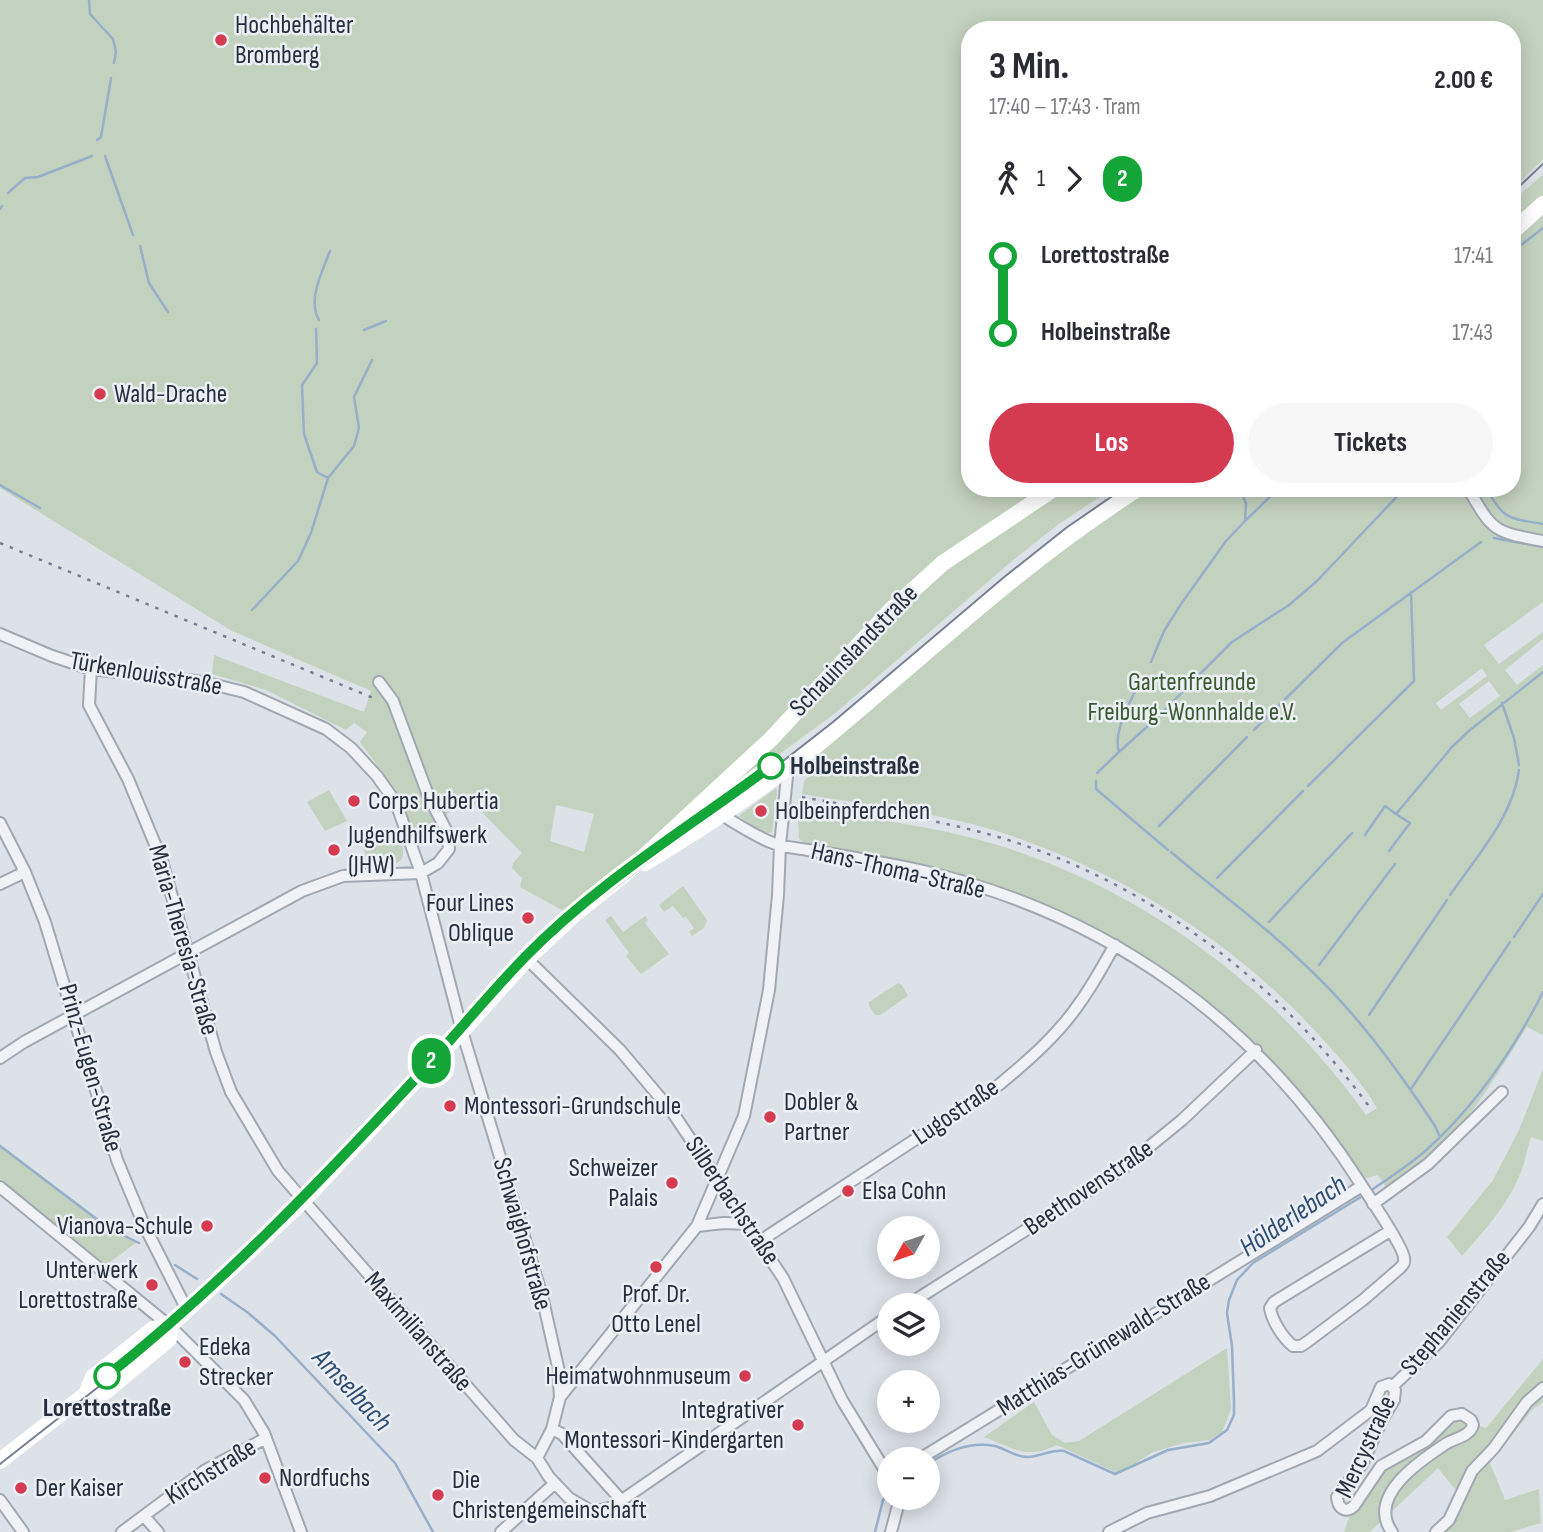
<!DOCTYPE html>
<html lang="de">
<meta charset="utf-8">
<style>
:root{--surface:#fff;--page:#f7f7f7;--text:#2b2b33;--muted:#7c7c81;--accent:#d43b50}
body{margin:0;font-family:"Sofia Sans Condensed",sans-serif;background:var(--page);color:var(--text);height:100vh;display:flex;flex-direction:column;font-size:26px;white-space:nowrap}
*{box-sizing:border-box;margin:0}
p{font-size:23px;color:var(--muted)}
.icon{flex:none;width:38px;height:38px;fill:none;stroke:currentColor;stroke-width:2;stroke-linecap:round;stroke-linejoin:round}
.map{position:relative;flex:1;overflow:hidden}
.drawer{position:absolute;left:961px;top:21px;width:560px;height:476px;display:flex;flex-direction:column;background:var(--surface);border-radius:28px;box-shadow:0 4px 18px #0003}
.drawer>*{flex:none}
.badge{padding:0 14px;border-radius:23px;font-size:24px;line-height:46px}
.needle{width:46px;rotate:230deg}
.controls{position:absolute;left:877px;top:1216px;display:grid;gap:14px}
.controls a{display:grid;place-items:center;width:63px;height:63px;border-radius:50%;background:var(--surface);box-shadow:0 4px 18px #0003;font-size:35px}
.map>.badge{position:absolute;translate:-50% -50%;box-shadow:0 0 0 4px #fff}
.legs{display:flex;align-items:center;gap:10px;height:77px;padding:0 28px;font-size:23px}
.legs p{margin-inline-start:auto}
.head{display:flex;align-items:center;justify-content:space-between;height:119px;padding:0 28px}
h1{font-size:38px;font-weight:700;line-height:52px}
.primary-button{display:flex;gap:14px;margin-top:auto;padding:14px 28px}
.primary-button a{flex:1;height:80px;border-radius:42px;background:var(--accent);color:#fff;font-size:28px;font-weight:700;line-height:80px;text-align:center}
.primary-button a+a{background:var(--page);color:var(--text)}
ul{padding:0 28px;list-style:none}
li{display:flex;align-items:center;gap:24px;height:77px;font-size:26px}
li i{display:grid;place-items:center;width:10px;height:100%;margin:0 9px;background:currentColor}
li i::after{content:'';width:18px;height:18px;margin:-9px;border:5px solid;border-radius:50%;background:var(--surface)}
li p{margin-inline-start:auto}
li:first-child i{background:linear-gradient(#0000 50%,currentColor 0)}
li:last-child i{background:linear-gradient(currentColor 50%,#0000 0)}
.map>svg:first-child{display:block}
.green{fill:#c3d2be;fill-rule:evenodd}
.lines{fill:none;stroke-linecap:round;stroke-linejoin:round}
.stream{stroke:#96afca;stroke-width:2.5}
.street-casing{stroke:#a2a8b2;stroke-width:14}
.street{stroke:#f0f2f6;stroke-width:10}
.secondary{stroke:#fff;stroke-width:16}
.tram{stroke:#768092;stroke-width:2}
.rail{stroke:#768092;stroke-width:2.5;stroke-dasharray:3.5 7;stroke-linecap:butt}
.line-1-casing{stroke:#fff;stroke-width:16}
.line-1{stroke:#13a538;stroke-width:10}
.poi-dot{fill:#d43b50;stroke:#ecf0f5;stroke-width:2.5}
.stop-1-dot{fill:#fff;stroke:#13a538;stroke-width:3.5}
.labels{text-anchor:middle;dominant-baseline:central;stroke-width:5;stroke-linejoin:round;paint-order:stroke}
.poi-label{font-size:26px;fill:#262f3f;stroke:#ecf0f5;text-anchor:start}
.street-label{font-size:26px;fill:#262f3f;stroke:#ecf0f5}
.park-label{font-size:26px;fill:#3a5b32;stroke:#ecf0f5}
.stop-label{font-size:26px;font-weight:bold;fill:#262f3f;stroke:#ecf0f5;text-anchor:start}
.water-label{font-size:28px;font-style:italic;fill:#2e4d74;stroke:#ecf0f5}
</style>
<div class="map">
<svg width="1543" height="1532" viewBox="0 0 1543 1532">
<rect width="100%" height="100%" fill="#dde1e8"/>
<!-- green -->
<path class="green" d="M0,0H1543V160L1512,189V30H970V488H1113L1059,524L1012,561L833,715L670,834L569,914L520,887L522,878L512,868L513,863L522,853L464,794L438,826L433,844H417L395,789L360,742L367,732L354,723L346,730L266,690L212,674L214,655L364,712L371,691L232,631L0,488ZM556,805L594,814L584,852L550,841Z
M1543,174V602L1484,645L1499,664L1543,632V639L1505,670L1517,685L1543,665V1035L1527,1027C1501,1068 1477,1111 1442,1145C1425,1161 1405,1175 1387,1189L1378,1175L1363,1179L1312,1107L1251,1040L1204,999L1117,940L1052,910L809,846L799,839L798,820L800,808C865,818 931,825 994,844C1145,890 1275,988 1366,1115L1377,1108C1361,1081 1339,1057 1318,1034C1231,939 1122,872 1000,832C936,812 868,805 802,794L804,781L816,770L814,758L1039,567L1152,488H1512V202ZM1482,668L1487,676L1441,710L1436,703ZM1489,681L1500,696L1470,718L1459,704Z
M776,788L777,791L772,832L764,834L739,816Z
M329,790L347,821L325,831L307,802Z
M399,834C401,841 405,852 402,858C397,868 376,866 367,863L363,845Z
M683,886L707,920L704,928L692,936L689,932L694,928L686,917L683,918L673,906L664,912L659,905Z
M611,916L623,932L645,916L648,920L645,923L669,954L641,974L626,956L629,953L605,920Z
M898,983L902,985L908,996L880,1015H875L869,1006V1002Z
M1543,1069V1141L1531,1137C1527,1149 1525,1163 1520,1174C1508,1205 1483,1232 1462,1256L1447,1237L1493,1180L1519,1130Z
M0,1144L108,1226L137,1242L105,1266L0,1179Z
M1227,1348L1231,1409L1222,1432L1210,1440L1184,1443L1153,1452L1126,1469L1115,1472L1057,1445C1025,1460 1014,1448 984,1437L1034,1402L1052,1435L1065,1443L1079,1441Z
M1543,1359V1402L1532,1410L1490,1463L1505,1500L1539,1489L1541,1523L1511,1532H1444L1462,1498L1438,1468L1370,1532H1344L1348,1520L1383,1468L1455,1418L1462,1417L1470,1423L1486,1428Z"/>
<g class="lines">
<!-- stream -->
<path class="stream" d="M89,0L90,14L113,39L116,52L114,63
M97,140L101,137L111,78
M105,156L133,235
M8,193L25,178L38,177L92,156
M0,209L2,206
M140,246L149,283L168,312
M1512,252L1543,228
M319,320C307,300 323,270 330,251
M316,329L317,363L302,385L304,434L317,472L328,478
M364,330L386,321
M0,485L40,508
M1486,488C1504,520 1508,518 1543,524
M1246,520L1279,488
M1494,538L1543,547
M252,610L298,561L311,533L328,478L354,446L359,428L354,397L372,360
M1151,662L1164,631L1181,604L1226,541L1245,521L1246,504L1240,488
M1198,676L1232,642L1289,605L1317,581L1405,488
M1502,703L1514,738L1519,765
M1254,730L1342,643L1481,542
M1119,752L1160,715L1194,680
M1097,773L1119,752C1112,732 1132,700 1140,680
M1096,781V789L1168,850
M1308,786L1414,681L1411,592
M1159,826L1247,737
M1365,835L1385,806L1396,814
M1389,851L1410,823L1396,814L1452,747L1470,730L1543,672
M1171,852C1214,889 1262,923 1303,963C1355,1011 1396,1067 1435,1126L1440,1137
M1217,878L1303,791
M1450,895C1476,857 1513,817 1519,770
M1269,922L1352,833
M1514,937L1543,894
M1319,965L1395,864
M1369,1015L1447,900
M1411,1089L1510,942
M0,1146L107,1227L139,1243
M1370,1191C1388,1179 1406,1167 1423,1153C1473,1109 1513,1051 1543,992
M175,1265L197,1279
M221,1294L247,1312L275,1336L395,1463L433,1532
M928,1464C947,1451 971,1441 995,1446C1006,1449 1015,1457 1027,1457C1039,1457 1052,1449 1064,1451L1115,1474L1168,1450L1209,1443L1227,1430L1234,1415V1401L1232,1346L1227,1313L1229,1300L1237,1280L1253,1263L1364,1195
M875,1532L883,1500L887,1495"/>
<!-- street casing -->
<g class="street-casing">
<path id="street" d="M1468,488C1493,532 1494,532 1543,541
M0,634L52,656L91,669L203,682L244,692L326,729L351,748L377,776L396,803L421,873L462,1031L542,1296L558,1367L560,1397
M91,669L89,705L128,779L162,861L216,1052L231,1092L278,1171L305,1202L514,1440L537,1458L549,1477L569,1498L593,1512L612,1507L889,1316
M722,815C737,824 752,834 768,841C782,848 799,848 814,851C851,857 887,863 923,871C1111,915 1259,1023 1362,1186C1370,1198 1404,1248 1404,1258C1405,1264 1403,1264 1400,1268L1363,1300L1307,1342L1301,1346H1293C1283,1338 1272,1321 1270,1308L1274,1302L1390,1231
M0,823L25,872L45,922L117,1160L144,1225L187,1310
M0,884L25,872
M527,959L620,1050L673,1113L783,1278L842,1400L889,1477
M0,1058L24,1042L302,891L343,876L421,873L438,863L449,849L447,832L428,795L393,701L379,682
M0,1187L172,1328L244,1400L264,1433L301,1532
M1373,1204L1428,1164L1502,1092
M697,1226L724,1223L747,1224
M760,1241L1000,1084C1030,1059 1059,1034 1081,1001C1094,983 1104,963 1115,945
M906,1306L1122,1169L1182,1120L1256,1050
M1393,1386L1439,1342L1529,1227L1543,1204
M552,1429L562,1434L622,1501
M537,1458L552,1429L560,1397L697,1226L744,1116L769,990L778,895L780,845L788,767
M918,1460L1362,1186
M0,1500L23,1532
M144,1516L158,1532
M122,1532L204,1471L266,1438
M501,1532L555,1483
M891,1532L900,1498
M1109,1532L1147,1513L1210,1496L1317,1451L1371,1410L1381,1387L1389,1384L1395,1390L1394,1400L1382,1420L1362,1464L1337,1497C1338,1508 1345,1514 1354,1506L1381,1466L1426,1441L1451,1416L1462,1414L1471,1420L1473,1425C1470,1436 1456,1438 1447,1443C1421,1460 1366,1496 1392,1532
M1436,1532L1449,1520L1472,1471L1494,1448L1527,1402L1543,1388"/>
</g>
<!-- street -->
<use href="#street" class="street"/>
<!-- secondary -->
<path class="secondary" d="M1512,232L1543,204
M645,863C709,824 771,784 828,736C930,651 1026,560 1139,488
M86,1394L93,1377L153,1329L170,1326L303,1201L462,1031L527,959L575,914L625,874L771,739L891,610L943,563L1055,488
M0,1461L86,1394L105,1392L169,1339L170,1326"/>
<!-- tram -->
<path class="tram" d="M1512,193L1543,164
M0,1464L148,1348L305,1202L421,1081L520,970L577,916L769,772L833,722L1003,578L1066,528L1124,488"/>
<!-- rail -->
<path class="rail" d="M0,543L378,700
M802,797C866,809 931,818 995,836C1149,881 1277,981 1371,1109"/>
</g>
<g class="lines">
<!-- line-1 casing -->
<g class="line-1-casing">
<path id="line-1" d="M107,1376C220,1286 321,1181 419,1075C455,1036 488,995 525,957C598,882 688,828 771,766"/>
</g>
<!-- line-1 -->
<use href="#line-1" class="line-1"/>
</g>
<!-- markers -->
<g class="poi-dot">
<circle cx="221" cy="40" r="7"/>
<circle cx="100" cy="394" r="7"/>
<circle cx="354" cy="801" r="7"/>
<circle cx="761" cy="811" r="7"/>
<circle cx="334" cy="850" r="7"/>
<circle cx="528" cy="918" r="7"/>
<circle cx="450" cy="1106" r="7"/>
<circle cx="770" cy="1117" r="7"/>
<circle cx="672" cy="1183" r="7"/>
<circle cx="848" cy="1191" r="7"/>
<circle cx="207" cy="1226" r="7"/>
<circle cx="656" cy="1267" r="7"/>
<circle cx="152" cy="1285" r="7"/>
<circle cx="185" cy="1362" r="7"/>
<circle cx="745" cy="1376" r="7"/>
<circle cx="798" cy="1425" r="7"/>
<circle cx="265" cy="1478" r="7"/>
<circle cx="21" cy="1488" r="7"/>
<circle cx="438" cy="1495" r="7"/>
</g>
<g class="stop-1-dot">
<circle cx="771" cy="766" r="12"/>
<circle cx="107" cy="1376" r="12"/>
</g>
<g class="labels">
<!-- poi labels -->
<g class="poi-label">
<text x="235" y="25">Hochbehälter<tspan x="235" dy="30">Bromberg</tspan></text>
<text x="114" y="394">Wald-Drache</text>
<text x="368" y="801">Corps Hubertia</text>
<text x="775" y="811">Holbeinpferdchen</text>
<text x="348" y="835">Jugendhilfswerk<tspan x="348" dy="30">(JHW)</tspan></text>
<text x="514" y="903" text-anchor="end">Four Lines<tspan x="514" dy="30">Oblique</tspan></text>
<text x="784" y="1102">Dobler &amp;<tspan x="784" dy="30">Partner</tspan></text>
<text x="464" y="1106">Montessori-Grundschule</text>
<text x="658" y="1168" text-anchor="end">Schweizer<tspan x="658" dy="30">Palais</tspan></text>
<text x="862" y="1191">Elsa Cohn</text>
<text x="193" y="1226" text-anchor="end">Vianova-Schule</text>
<text x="138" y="1270" text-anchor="end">Unterwerk<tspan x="138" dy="30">Lorettostraße</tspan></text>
<text x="656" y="1294" text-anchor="middle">Prof. Dr.<tspan x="656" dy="30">Otto Lenel</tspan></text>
<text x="199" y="1347">Edeka<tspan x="199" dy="30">Strecker</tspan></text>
<text x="731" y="1376" text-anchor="end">Heimatwohnmuseum</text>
<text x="784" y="1410" text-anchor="end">Integrativer<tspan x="784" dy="30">Montessori-Kindergarten</tspan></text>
<text x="279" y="1478">Nordfuchs</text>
<text x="452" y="1480">Die<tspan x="452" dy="30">Christengemeinschaft</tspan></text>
<text x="35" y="1488">Der Kaiser</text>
</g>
<!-- street labels -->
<g class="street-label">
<text transform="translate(854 651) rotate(-46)">Schauinslandstraße</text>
<text transform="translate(146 674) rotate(10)">Türkenlouisstraße</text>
<text transform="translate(898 871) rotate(13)">Hans-Thoma-Straße</text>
<text transform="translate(183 940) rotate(74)">Maria-Theresia-Straße</text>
<text transform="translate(90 1068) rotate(74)">Prinz-Eugen-Straße</text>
<text transform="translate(956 1112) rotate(-34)">Lugostraße</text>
<text transform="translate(1089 1188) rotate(-34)">Beethovenstraße</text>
<text transform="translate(732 1201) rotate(56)">Silberbachstraße</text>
<text transform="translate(522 1234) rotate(74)">Schwaighofstraße</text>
<text transform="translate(1456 1313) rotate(-50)">Stephanienstraße</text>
<text transform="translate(418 1332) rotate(49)">Maximilianstraße</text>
<text transform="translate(1104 1345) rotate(-32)">Matthias-Grünewald-Straße</text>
<text transform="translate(1366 1447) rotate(-65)">Mercystraße</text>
<text transform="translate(211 1472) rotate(-32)">Kirchstraße</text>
</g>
<!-- park labels -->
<g class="park-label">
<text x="1192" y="682">Gartenfreunde<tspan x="1192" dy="30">Freiburg-Wonnhalde e.V.</tspan></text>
</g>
<!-- stop labels -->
<g class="stop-label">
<text x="790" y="766">Holbeinstraße</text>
<text x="107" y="1408" text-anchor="middle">Lorettostraße</text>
</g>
<!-- water labels -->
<g class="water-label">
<text transform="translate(1293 1216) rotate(-34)">Hölderlebach</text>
<text transform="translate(352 1390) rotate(47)">Amselbach</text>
</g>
</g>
</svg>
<div class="controls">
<a><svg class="needle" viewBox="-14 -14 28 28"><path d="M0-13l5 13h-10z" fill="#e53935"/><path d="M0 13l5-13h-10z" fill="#7c7c81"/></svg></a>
<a><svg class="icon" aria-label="layers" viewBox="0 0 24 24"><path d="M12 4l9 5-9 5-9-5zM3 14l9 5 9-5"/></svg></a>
<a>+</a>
<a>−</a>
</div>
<b class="badge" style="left:431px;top:1061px;background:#13a538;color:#fff">2</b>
<section class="drawer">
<div class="head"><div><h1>3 Min.</h1><p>17:40 – 17:43 · Tram</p></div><b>2.00 €</b></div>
<div class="legs"><svg class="icon" aria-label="walk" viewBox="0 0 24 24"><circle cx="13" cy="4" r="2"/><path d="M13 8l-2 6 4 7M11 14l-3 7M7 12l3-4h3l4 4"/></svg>1<svg class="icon" aria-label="forward" viewBox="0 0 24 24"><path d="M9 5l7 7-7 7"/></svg><b class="badge" style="background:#13a538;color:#fff">2</b></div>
<ul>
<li><i style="color:#13a538"></i><b>Lorettostraße</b><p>17:41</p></li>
<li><i style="color:#13a538"></i><b>Holbeinstraße</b><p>17:43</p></li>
</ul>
<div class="primary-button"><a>Los</a><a>Tickets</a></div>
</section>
</div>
